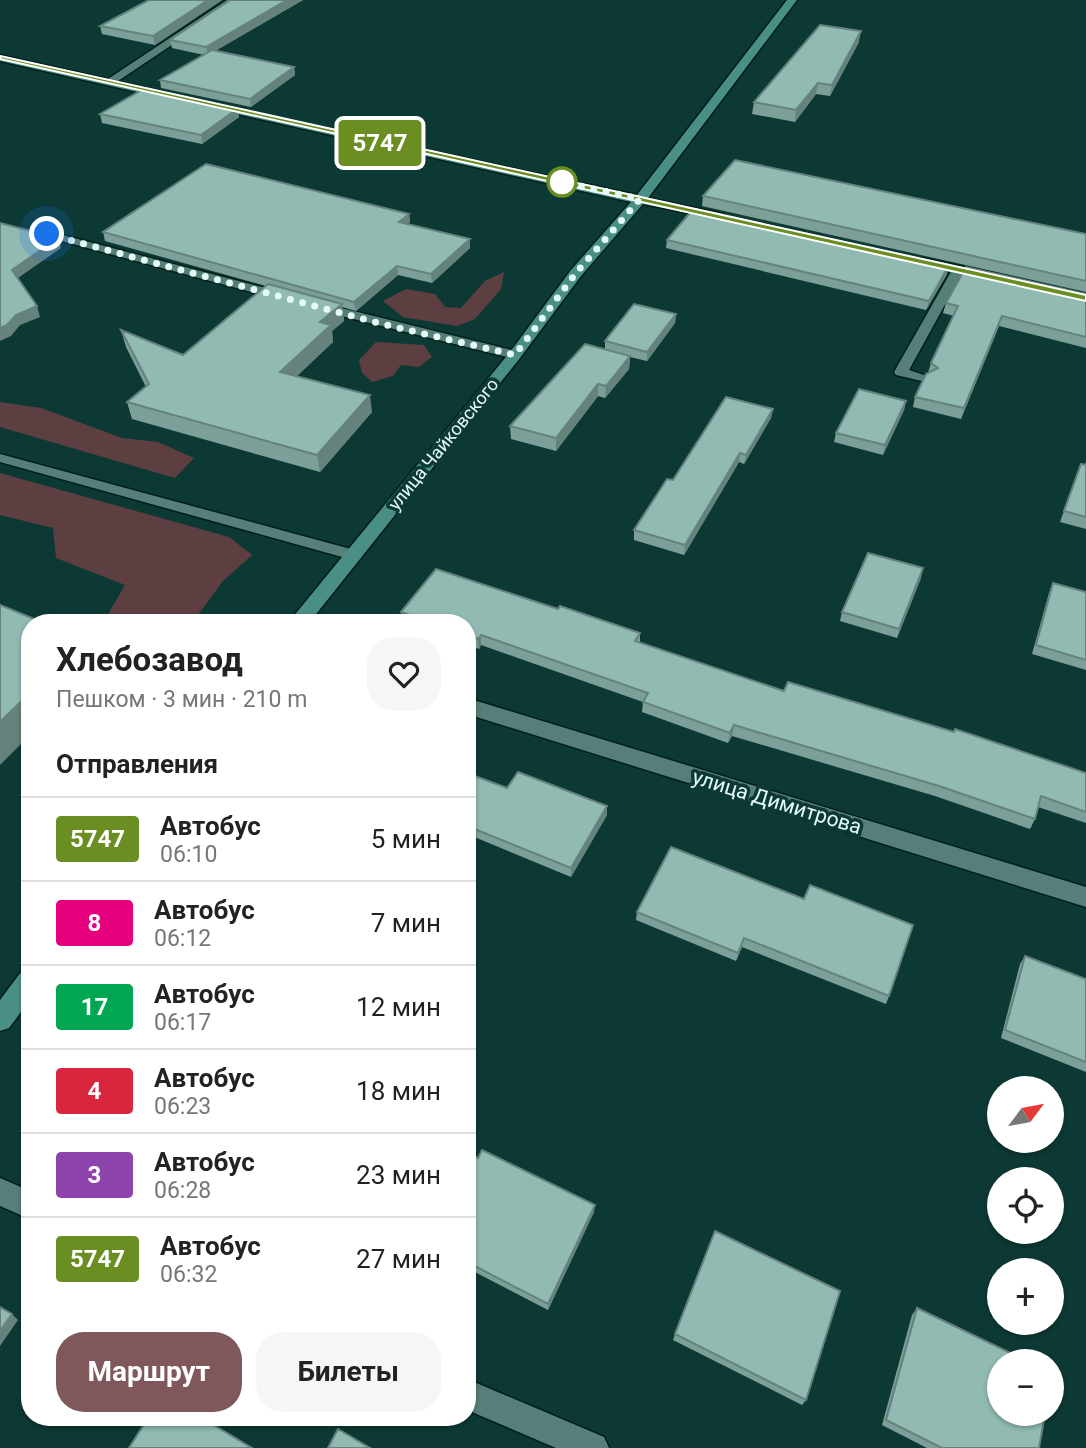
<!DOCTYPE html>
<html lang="ru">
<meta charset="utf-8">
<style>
:root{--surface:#fff;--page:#f6f6f6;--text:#222;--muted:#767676;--line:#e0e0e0;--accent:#80585b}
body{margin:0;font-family:Roboto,sans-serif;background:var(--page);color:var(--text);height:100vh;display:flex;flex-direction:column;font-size:26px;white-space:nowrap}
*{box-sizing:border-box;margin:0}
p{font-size:23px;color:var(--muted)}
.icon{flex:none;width:38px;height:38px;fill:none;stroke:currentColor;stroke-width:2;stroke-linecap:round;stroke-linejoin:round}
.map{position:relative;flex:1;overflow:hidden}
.sheet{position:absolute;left:21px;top:614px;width:455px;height:812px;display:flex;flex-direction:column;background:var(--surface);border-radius:28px;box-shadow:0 2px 5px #0004}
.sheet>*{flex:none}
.badge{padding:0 14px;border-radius:5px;font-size:24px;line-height:46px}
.needle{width:46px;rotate:58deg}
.buttons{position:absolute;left:987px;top:1076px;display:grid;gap:14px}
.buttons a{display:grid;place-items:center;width:77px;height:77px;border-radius:50%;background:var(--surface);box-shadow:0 2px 5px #0004;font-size:35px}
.you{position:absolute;width:35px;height:35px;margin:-18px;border:5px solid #fff;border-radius:50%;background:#1a73e8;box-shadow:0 0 0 10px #1a73e833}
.map>.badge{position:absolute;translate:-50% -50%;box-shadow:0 0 0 4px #fff}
h2{padding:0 35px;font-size:26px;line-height:63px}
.round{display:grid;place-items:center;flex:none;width:74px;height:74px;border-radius:28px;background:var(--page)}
.overview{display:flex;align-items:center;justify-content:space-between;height:119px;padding:0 35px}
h1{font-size:33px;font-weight:700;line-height:52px}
.primary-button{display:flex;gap:14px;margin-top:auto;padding:14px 35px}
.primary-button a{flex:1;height:80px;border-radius:28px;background:var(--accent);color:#fff;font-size:28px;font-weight:700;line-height:80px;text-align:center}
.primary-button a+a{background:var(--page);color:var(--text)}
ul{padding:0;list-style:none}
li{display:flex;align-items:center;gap:21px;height:84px;padding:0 35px;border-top:2px solid var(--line)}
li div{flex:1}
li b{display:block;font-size:26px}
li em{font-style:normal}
li .badge{min-width:77px;font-weight:700;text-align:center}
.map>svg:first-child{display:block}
.green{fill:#5e3f41}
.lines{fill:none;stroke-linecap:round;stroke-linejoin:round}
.lane-casing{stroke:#001f1b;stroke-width:3}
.street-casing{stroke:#001f1b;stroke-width:3}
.secondary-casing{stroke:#001f1b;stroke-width:3}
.lane{fill:#557f78;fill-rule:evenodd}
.street{fill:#557f78;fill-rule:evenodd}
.secondary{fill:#4a8f86;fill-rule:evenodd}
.wall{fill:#7ca099}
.shaded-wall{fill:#65827d}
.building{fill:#90bab2;stroke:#65827d;stroke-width:2}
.line{fill:#6b8e23;stroke:#fff;stroke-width:2}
.walk{stroke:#e4faf6;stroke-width:7;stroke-dasharray:0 12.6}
.stop-dot{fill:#fff;stroke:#6b8e23;stroke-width:3.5}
.labels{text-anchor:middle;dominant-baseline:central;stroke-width:7;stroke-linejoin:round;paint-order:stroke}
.far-street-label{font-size:18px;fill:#e4faf6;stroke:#0d3934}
.street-label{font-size:21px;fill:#e4faf6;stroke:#0d3934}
</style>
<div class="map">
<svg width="1086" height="1448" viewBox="0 0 1086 1448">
<rect width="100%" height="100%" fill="#0d3934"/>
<!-- green -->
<path class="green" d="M504,272L501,289L475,319L457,326L403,317L383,301L406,289L435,294L445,307L461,308L485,281Z
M376,342L424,345L432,357L419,367L401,365L393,376L372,382L362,373L359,360Z
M0,402L41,408L122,438L158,442L194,458L175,478L0,427Z
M0,473L229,537L252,555L223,581L192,623H103L125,585L56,558L53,528L0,515Z"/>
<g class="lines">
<!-- lane casing -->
<g class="lane-casing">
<path id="lane" d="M47,231L285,293L287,296L281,300L43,236L41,234Z
M958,266L964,270L909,370L933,378L926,382L896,375L894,372L952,270Z
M321,303L520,352L521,355L515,359L317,310L315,307Z
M0,454L358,551L361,555L353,560L0,462Z"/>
</g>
<!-- street casing -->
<g class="street-casing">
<path id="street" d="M227,0H239L112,85L102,83Z
M467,698L1086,887V907L467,714Z
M0,1178L30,1191V1219L0,1206Z
M467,1379L604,1437L609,1448H556L467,1410Z"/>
</g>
<!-- secondary casing -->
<g class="secondary-casing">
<path id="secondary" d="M787,0H797L648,198L723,214V220L643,204L581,276L520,358L309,623H288L510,352L571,270L631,202L210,108L204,105L206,103L637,195Z
M0,55L168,93L174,96L168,99L0,61Z
M921,258L992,273L999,277L992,281L916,265L914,262Z
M30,969V1000L9,1028L0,1031V1000L21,972Z"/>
</g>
<!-- lane -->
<use href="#lane" class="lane"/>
<!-- street -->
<use href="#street" class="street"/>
<!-- secondary -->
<use href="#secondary" class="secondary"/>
</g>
<!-- wall -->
<path class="wall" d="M149,0H222L155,45L102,34L100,26Z
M230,0H303L215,51L294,67L295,75L251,107L161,88L160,80L204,55L172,48L170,40Z
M859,42L830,96L816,94L795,122L752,114L754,102Z
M237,109L239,117L202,144L102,123L100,114Z
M703,196L1086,234V292L702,206Z
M409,214L410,222L407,224L470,239V248L432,283L398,275L356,311L342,307L344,321L332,331L333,342L297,376L372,412L320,472L132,419L127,402L146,387L126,347L121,330L183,355L266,286L105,241L103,232Z
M667,240L947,274L926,310L666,248Z
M1086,294V348L999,326L961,419L913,407L915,397L928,373L931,363L954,316L943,313L946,303Z
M676,314L675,323L647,361L630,357L629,369L605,398L598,396L556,451L511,439L510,426L605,349V341Z
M906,401L904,410L883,455L834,442L836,433Z
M773,409L771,418L744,464L739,462L684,555L634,540V530L673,480Z
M1086,461V529L1060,522L1081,464L1085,465Z
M921,578L897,638L840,621L842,612Z
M1053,583L1086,592V670L1032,654L1049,593Z
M558,609L640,633V642L784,691L1086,773V823L1038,807L1035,819L1030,829L935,796L732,736L728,743L642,712L643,702L481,645L479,649L467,645V623H404L402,622L401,612Z
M467,773L507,788L607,815L571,877L467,834Z
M671,847L889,996L886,1004L742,947L736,961L636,920L637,912Z
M1025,956L1086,979V1072L1001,1038L1020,964Z
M467,1153L594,1212L548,1310L467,1268Z
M917,1308L1039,1448H927L882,1425L912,1315Z
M675,1334L806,1400L802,1405L673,1340Z"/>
<!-- shaded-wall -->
<path class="shaded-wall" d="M208,0H222L155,45L153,36Z
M287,0H303L208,55L206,47Z
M861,31L859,42L830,96L832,85Z
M294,67L295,75L251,107L250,99Z
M818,83L816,94L795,122L796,110Z
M237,109L239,117L202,144L201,135Z
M409,214L410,222L400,231L399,222Z
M58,238L61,248L15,280L12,270Z
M470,239V248L432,283L431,274Z
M949,265L947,274L926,310L929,301Z
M397,266L398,275L356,311L354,302Z
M342,304L344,321L332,331L333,342L283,389L280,372L320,322Z
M37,306L40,317L20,325L11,336L0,341V328L16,315Z
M676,314L675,323L647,361V352Z
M1002,316L999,326L961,419L964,408Z
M630,356L629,369L605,398L606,386Z
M598,384V396L556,451V438Z
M370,395L372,412L320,472L317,455Z
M906,401L904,410L883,455L885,445Z
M773,409L771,418L744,464L746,455Z
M740,453L739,462L684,555L685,545Z
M923,568L921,578L897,638L899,629Z
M481,635V645L479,649L478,639Z
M30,693V735L0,765V722Z
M734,725L732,736L728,743L730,733Z
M607,806V815L571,877V868Z
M744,938L742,947L736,961L738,953Z
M595,1205L594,1212L548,1310V1304Z
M12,1314L18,1320L0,1346V1331Z"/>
<!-- building -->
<path class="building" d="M149,0H208L153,36L100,26Z
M230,0H287L206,47L170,40Z
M820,25L861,31L832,85L818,83L796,110L754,102Z
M212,50L294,67L250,99L160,80Z
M145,88L237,109L201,135L100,114Z
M735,160L1086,234V281L703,196Z
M206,164L409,214L399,222L470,239L431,274L397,266L354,302L103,232Z
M693,209L949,265L929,301L667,240Z
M0,223L58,238L12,270L37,306L16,315L7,325L0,328Z
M966,267L1086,294V337L1002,316L964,408L915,397L926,374L938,368L931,363L958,306L946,303Z
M268,284L342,304L320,322L331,325L280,372L370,395L317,455L127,402L149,384L121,330L183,355Z
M634,304L676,314L647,352L605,341Z
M585,344L630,356L606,386L598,384L556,438L510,426Z
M859,389L906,401L885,445L836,433Z
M726,397L773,409L746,455L740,453L685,545L634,530L667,479L673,480Z
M1081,464L1086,465V464V517L1064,511Z
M868,553L923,568L899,629L842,612Z
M436,569L558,609L560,606L640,633L635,641L784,691L788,682L954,732L955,729L1086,773V812L1041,796L1035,819L939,786L734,725L730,733L643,702L648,693L481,635L478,639L467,635V623H433L401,612Z
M1053,583L1086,592V660L1036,645Z
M0,605L44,623H30V693L0,722Z
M518,772L607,806L571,868L467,826V773L507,788Z
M671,847L804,899L810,885L913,925L889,996L744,938L738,953L637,912Z
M1025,956L1086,979V1062L1005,1030Z
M482,1150L595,1205L548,1304L467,1262V1153L478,1158Z
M715,1231L840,1291L806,1400L675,1334Z
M0,1307L12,1314L0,1331Z
M917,1308L1029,1362H999V1414H1045L1039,1448H942L886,1420Z
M148,1418H202L252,1448H129Z
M338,1429L370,1448H328Z"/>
<!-- line -->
<path class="line" d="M0,56L1086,295V301L0,59Z"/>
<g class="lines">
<!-- walk -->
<path class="walk" d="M47,234L382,324L515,355L576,273L640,199L562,182"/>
</g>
<!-- markers -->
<circle class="stop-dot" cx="562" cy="182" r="14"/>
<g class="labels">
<!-- far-street labels -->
<g class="far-street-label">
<text transform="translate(443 444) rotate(-51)">улица Чайковского</text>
</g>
<!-- street labels -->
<g class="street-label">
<text transform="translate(777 802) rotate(17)">улица Димитрова</text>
</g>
</g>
</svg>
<div class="buttons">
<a><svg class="needle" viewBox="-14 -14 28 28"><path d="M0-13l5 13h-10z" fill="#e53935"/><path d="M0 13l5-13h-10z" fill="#767676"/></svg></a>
<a><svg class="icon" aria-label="locate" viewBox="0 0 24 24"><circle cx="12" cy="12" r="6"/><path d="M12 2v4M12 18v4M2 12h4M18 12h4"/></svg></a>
<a>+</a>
<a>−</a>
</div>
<div class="you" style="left:47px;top:234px"></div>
<b class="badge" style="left:380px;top:143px;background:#6b8e23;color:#fff">5747</b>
<section class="sheet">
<div class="overview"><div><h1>Хлебозавод</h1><p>Пешком · 3 мин · 210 m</p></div><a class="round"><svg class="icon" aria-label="heart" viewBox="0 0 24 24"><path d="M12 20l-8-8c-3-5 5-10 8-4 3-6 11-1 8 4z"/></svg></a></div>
<h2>Отправления</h2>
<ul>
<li><span class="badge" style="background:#6b8e23;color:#fff">5747</span><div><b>Автобус</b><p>06:10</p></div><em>5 мин</em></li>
<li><span class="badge" style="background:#e6007e;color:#fff">8</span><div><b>Автобус</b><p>06:12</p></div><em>7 мин</em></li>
<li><span class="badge" style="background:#00a651;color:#fff">17</span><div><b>Автобус</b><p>06:17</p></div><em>12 мин</em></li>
<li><span class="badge" style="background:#d7263d;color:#fff">4</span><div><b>Автобус</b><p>06:23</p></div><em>18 мин</em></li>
<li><span class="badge" style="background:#8e44ad;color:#fff">3</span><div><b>Автобус</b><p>06:28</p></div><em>23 мин</em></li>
<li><span class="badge" style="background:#6b8e23;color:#fff">5747</span><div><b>Автобус</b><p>06:32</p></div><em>27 мин</em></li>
</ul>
<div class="primary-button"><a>Маршрут</a><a>Билеты</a></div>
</section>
</div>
